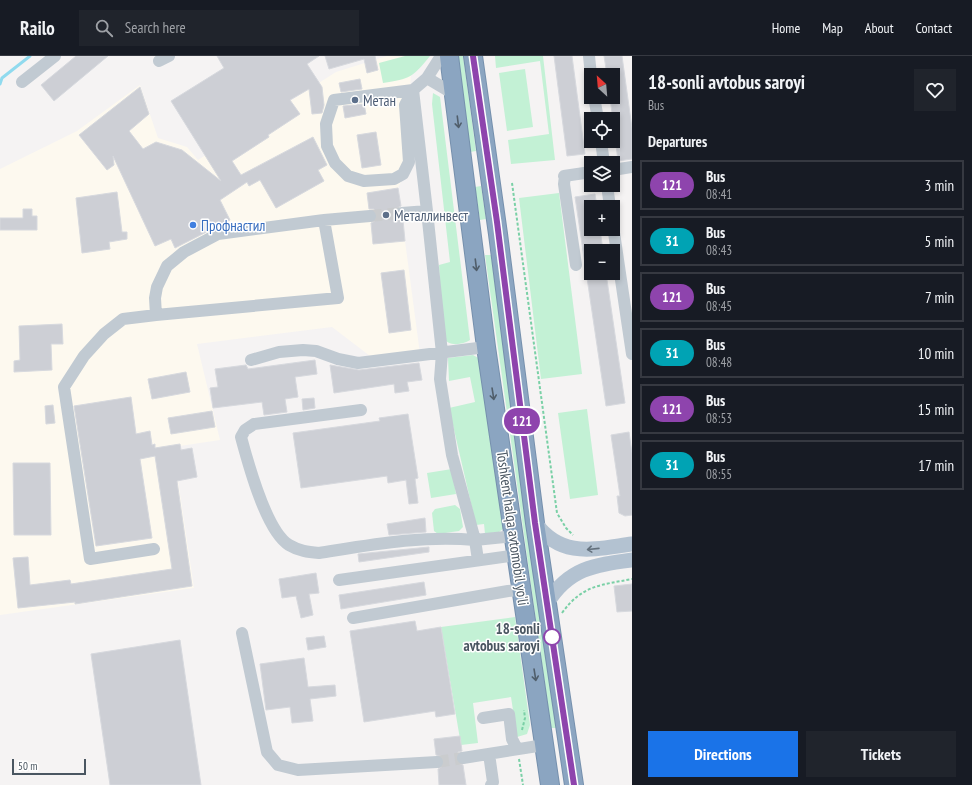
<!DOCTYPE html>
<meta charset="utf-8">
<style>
:root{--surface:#171b24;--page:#20242c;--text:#f1f3f6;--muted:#9ea1a6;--line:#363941;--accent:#1a73e8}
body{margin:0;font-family:"PT Sans Narrow",sans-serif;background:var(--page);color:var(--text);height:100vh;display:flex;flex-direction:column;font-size:15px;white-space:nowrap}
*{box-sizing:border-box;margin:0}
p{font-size:13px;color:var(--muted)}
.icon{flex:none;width:22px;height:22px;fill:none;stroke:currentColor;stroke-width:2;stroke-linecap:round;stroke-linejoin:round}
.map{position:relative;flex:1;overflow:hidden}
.drawer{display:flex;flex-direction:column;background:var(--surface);width:340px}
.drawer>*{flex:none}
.badge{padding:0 8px;border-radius:13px;font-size:14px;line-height:26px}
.needle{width:26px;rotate:334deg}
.tools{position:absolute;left:584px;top:12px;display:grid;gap:8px}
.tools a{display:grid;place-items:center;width:36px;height:36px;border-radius:0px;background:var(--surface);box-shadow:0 2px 6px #0003;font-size:20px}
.scale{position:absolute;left:12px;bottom:10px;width:74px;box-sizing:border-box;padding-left:4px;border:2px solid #4a5661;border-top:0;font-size:11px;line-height:14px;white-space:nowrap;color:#4a5661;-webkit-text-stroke:3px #fff;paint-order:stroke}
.map>.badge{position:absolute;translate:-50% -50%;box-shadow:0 0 0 2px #fff}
h2{padding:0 16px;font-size:15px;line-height:36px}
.round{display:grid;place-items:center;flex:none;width:42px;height:42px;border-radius:0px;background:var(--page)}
.summary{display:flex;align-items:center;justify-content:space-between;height:68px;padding:0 16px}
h1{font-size:19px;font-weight:800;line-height:30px}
.cta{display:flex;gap:8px;margin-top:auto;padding:8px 16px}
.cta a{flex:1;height:46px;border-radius:0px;background:var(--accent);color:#fff;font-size:16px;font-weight:800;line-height:46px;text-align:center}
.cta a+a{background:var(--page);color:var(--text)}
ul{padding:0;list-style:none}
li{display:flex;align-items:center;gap:12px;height:50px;margin:0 8px 6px;padding:0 8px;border:2px solid var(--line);border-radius:0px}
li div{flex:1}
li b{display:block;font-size:15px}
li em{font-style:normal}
li .badge{min-width:44px;font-weight:700;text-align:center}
header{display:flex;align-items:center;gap:24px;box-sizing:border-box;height:56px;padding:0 20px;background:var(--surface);border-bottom:1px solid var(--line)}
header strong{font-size:19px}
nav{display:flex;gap:22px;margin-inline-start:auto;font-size:14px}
.search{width:280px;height:36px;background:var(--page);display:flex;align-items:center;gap:10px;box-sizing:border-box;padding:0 14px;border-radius:0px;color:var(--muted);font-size:15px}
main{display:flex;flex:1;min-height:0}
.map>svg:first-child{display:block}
.commercial{fill:#fdf9ef}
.green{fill:#c3f1d5}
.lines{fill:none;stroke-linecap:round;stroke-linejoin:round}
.stream{stroke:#90daee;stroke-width:3}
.building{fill:#cdcfd5;stroke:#d7d9de}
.minor-tunnel{stroke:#caccce;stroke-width:12;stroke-dasharray:12 6;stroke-linecap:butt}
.highway-casing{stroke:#7690ad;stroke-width:20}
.path{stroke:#7ad0a6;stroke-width:2;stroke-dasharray:3 2;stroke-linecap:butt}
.minor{stroke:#c1cad2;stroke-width:12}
.major{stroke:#b3c2d1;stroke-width:15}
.highway{stroke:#8ba5c1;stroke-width:18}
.oneway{stroke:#505e6b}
.oneway2{stroke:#64717d}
.line-casing{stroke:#fff;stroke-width:9}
.line{stroke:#8e44ad;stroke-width:6}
.service-dot{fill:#5c6f8a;stroke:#fff;stroke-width:1.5}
.shop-dot{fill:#3f7fe0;stroke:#fff;stroke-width:1.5}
.stop-dot{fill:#fff;stroke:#8e44ad;stroke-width:2}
.labels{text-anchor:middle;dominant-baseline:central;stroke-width:3;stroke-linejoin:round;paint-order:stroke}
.service-label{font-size:15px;fill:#4e5e75;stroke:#fff;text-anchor:start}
.shop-label{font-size:15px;fill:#366cbe;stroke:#fff;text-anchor:start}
.street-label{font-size:15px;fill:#4a5661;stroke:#fff}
.stop-label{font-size:15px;font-weight:bold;fill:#4a5661;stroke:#fff;text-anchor:end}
</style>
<header>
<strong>Railo</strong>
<div class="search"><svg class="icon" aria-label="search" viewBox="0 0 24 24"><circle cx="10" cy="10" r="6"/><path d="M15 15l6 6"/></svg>Search here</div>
<nav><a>Home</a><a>Map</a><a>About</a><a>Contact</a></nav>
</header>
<main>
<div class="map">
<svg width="632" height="729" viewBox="0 0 632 729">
<rect width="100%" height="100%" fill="#f5f3f3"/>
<!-- commercial -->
<path class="commercial" d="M387,0H406L411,18L408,56L412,104L398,132L420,298L370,300L332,271L197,288L220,384L173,391L194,532L0,559V113L77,75L140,29L158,82L187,91L198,104L336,16Z"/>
<!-- green -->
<path class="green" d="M405,0H430C413,21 410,23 383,27L379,7Z
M457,0H463L476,95L470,96Z
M495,0H543L555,104L511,108L508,84L549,78L540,5L496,12Z
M525,13L533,71L507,75L499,17Z
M433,37L440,41L470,284C462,289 448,291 443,281L439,209L450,206L432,48Z
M481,130L486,163L480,164L475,131Z
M559,137L582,318L541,323L519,142Z
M485,199H491L556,672H551Z
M473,299L482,304L504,472L499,476L485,478L484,468L476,469L449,352L475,346L470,321L449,325L448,302Z
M587,353L598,439L570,443L558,357Z
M452,413L456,438L431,442L427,417Z
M455,449L460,453L463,471L459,475L438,478L434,475L432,457L435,453Z
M515,561L530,669L527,678L517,681L511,641L473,647L478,687L461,689L441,571Z"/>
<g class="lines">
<!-- stream -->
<path class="stream" d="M0,28L2,22L30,0"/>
</g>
<!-- building -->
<path class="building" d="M76,0H108L54,45L41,29Z
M217,0H319L307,8L322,31L324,49L322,57L312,58L309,33L290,44L300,58L268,79L269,81L232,105L241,119L313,81L327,109L318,114L324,125L276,152L260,124L249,130L247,126L220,144L230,164L175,192L171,183L155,190L113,100L114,109L107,114L79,79L140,31L149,58L129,75L143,93L156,86L182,94L221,125L171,45L224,12Z
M325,0H375L378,14L367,17L364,3L329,13Z
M554,0H572L585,98L567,100Z
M604,0H622L632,72V103L618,105L610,41H613V19H607Z
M360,23L362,33L341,36L339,27Z
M364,48L366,58L345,62L343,50Z
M376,76L381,109L362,112L357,79Z
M398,132L401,150L395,153V158L398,164H403L405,185L373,188L371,167L377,164V159L374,153H369L367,137Z
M117,136L122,176H127V183L109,186L110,193L82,197L76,142Z
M595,138L597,151H591V173H600L603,195H591V217H587H606L625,347L606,350L575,141Z
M23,153H32V160H37V174H0V162H23Z
M404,214L411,274L389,277L381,217Z
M62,268L63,288H51L52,314L14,316V305L20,304L19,270Z
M315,304L317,318L295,321L298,341L285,343L287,356L264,359L262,346L213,352L210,332L218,331L215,313L246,309L248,313Z
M419,307L422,324L407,326L409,335L395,337L394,328L334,337L330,309L359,314Z
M186,316L190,336L152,343L148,323Z
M131,341L136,378L150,375L152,389L155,388V392L180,388L181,394L192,392L197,421L177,425L192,530L75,548V546L18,552L13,502L28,501L30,529L70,524L71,528L172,513L155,400L140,403L152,482L96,490L74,350Z
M314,342L315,352L303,354L302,343Z
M53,349L55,367L46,368L45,350Z
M212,355L215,371L171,378L168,362Z
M408,358L418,422L415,423L418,447L409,448L406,424L388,427L387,420L301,432L293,377L380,365L379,362Z
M629,376L632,397V459L625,460L619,457L617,440H620L611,379Z
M13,407H50L51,479H14Z
M425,462L426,476L389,479L387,468Z
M429,491V496L359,506L358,498Z
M316,517L319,537L309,538L313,559L301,562L296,540L282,542L279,523Z
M424,526L426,539L341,553L339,539Z
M632,528V555L617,556L614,530Z
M415,565L417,575L441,571L455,658L436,661L435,655L364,666L350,575Z
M324,580L326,591L308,594L306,582Z
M180,584L201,729H110L91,598Z
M304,602L308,631L335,629L336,640L310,643L313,665L292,667L290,651L266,654L260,608Z
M460,680L462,695L458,696L456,703L457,707L463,709L466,729H439L438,713L443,710L444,705L441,700L436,699L434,683Z"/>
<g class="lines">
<!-- minor-tunnel -->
<path class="minor-tunnel" d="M370,160L402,157
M437,706L463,702"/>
<!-- highway casing -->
<g class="highway-casing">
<path id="highway" d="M449,0L486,291L550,729
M473,0L498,178L535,467L574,729"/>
</g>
<!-- path -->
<path class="path" d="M512,127L557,457L566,472L573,479
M562,557C582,529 601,529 632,523
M522,674L525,662L524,654
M519,703L523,729"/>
<!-- minor -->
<path class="minor" d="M589,0L591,19
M159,5L169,0
M427,22L454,38
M22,26L55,0
M413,34L405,49L409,106L403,118L394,123L364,125L348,120L335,107L327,90L326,68L334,44Z
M594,41L598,63
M601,85L604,107
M613,114L632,111
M564,120L591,116
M565,120L564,128L576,209
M607,129L610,151
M427,155L442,297L440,323L452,399L475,484L514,480
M402,157L427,155L413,34L427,22L441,0
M324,164L338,242L156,259L155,242L157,231L167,210L184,196L218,178L324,164L370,160
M613,170L632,298
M251,304L279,296L303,294L316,295L338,303L358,307L486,291
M361,354L254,368L245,374L241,381C248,407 266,475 289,489C299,495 308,496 319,497C370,489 423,479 475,484L478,504
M154,493L90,503L64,331L84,300L104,278L123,263L156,259
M339,524L517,499
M353,562L508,535L522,534
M242,577L267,696L278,709L298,714L437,706
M483,662L509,658L512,683L517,693
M489,698L493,726L491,729
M463,702L544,689"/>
<!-- major -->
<path class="major" d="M535,467C562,503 594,493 632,488
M547,547C569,512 594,509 632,504"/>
<!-- highway -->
<use href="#highway" class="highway"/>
</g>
<!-- one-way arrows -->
<defs><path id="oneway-shaft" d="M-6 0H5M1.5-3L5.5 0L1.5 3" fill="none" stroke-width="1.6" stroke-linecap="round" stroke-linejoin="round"/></defs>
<g class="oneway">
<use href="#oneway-shaft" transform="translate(458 66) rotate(83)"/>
<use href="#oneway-shaft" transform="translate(476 209) rotate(83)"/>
<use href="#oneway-shaft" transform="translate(493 338) rotate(81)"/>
<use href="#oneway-shaft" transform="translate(535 619) rotate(81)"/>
</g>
<use class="oneway2" href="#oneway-shaft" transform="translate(593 493) rotate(174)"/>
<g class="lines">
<!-- line casing -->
<g class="line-casing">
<path id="line" d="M473,0L497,166L535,467L574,729"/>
</g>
<!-- line -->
<use href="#line" class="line"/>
</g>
<!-- markers -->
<g class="service-dot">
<circle cx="355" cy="44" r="4"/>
<circle cx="386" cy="159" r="4"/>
</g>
<circle class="shop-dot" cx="193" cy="169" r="4"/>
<circle class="stop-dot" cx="552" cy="581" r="8"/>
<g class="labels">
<!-- service labels -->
<g class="service-label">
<text x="363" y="44">Метан</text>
<text x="394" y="159">Металлинвест</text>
</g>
<!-- shop labels -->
<g class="shop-label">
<text x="201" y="169">Профнастил</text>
</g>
<!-- street labels -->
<g class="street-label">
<text transform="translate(513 472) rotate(82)">Toshkent halqa avtomobil yo'li</text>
</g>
<!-- stop labels -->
<g class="stop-label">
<text x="540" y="572">18-sonli<tspan x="540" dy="17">avtobus saroyi</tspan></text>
</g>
</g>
</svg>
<div class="tools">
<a><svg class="needle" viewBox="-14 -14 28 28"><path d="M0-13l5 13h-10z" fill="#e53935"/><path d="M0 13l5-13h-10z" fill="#9ea1a6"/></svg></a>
<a><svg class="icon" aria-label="locate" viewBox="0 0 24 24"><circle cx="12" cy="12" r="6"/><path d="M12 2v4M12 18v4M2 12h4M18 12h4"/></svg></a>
<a><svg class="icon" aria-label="layers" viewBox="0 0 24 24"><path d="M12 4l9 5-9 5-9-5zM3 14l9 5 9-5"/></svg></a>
<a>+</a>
<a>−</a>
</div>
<div class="scale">50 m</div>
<b class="badge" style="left:522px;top:365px;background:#8e44ad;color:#fff">121</b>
</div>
<section class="drawer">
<div class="summary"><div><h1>18-sonli avtobus saroyi</h1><p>Bus</p></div><a class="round"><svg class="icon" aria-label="heart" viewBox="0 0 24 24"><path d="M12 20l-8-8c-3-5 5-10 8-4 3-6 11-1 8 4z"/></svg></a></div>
<h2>Departures</h2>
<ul>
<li><span class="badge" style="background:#8e44ad;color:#fff">121</span><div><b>Bus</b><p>08:41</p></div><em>3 min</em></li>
<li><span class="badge" style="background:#00a3b4;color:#fff">31</span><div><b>Bus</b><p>08:43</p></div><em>5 min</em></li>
<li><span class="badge" style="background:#8e44ad;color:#fff">121</span><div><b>Bus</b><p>08:45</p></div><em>7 min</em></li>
<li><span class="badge" style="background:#00a3b4;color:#fff">31</span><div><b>Bus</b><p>08:48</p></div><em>10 min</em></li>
<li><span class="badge" style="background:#8e44ad;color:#fff">121</span><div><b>Bus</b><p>08:53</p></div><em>15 min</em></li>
<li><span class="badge" style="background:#00a3b4;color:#fff">31</span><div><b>Bus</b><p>08:55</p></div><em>17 min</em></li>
</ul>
<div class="cta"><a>Directions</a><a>Tickets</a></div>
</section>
</main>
